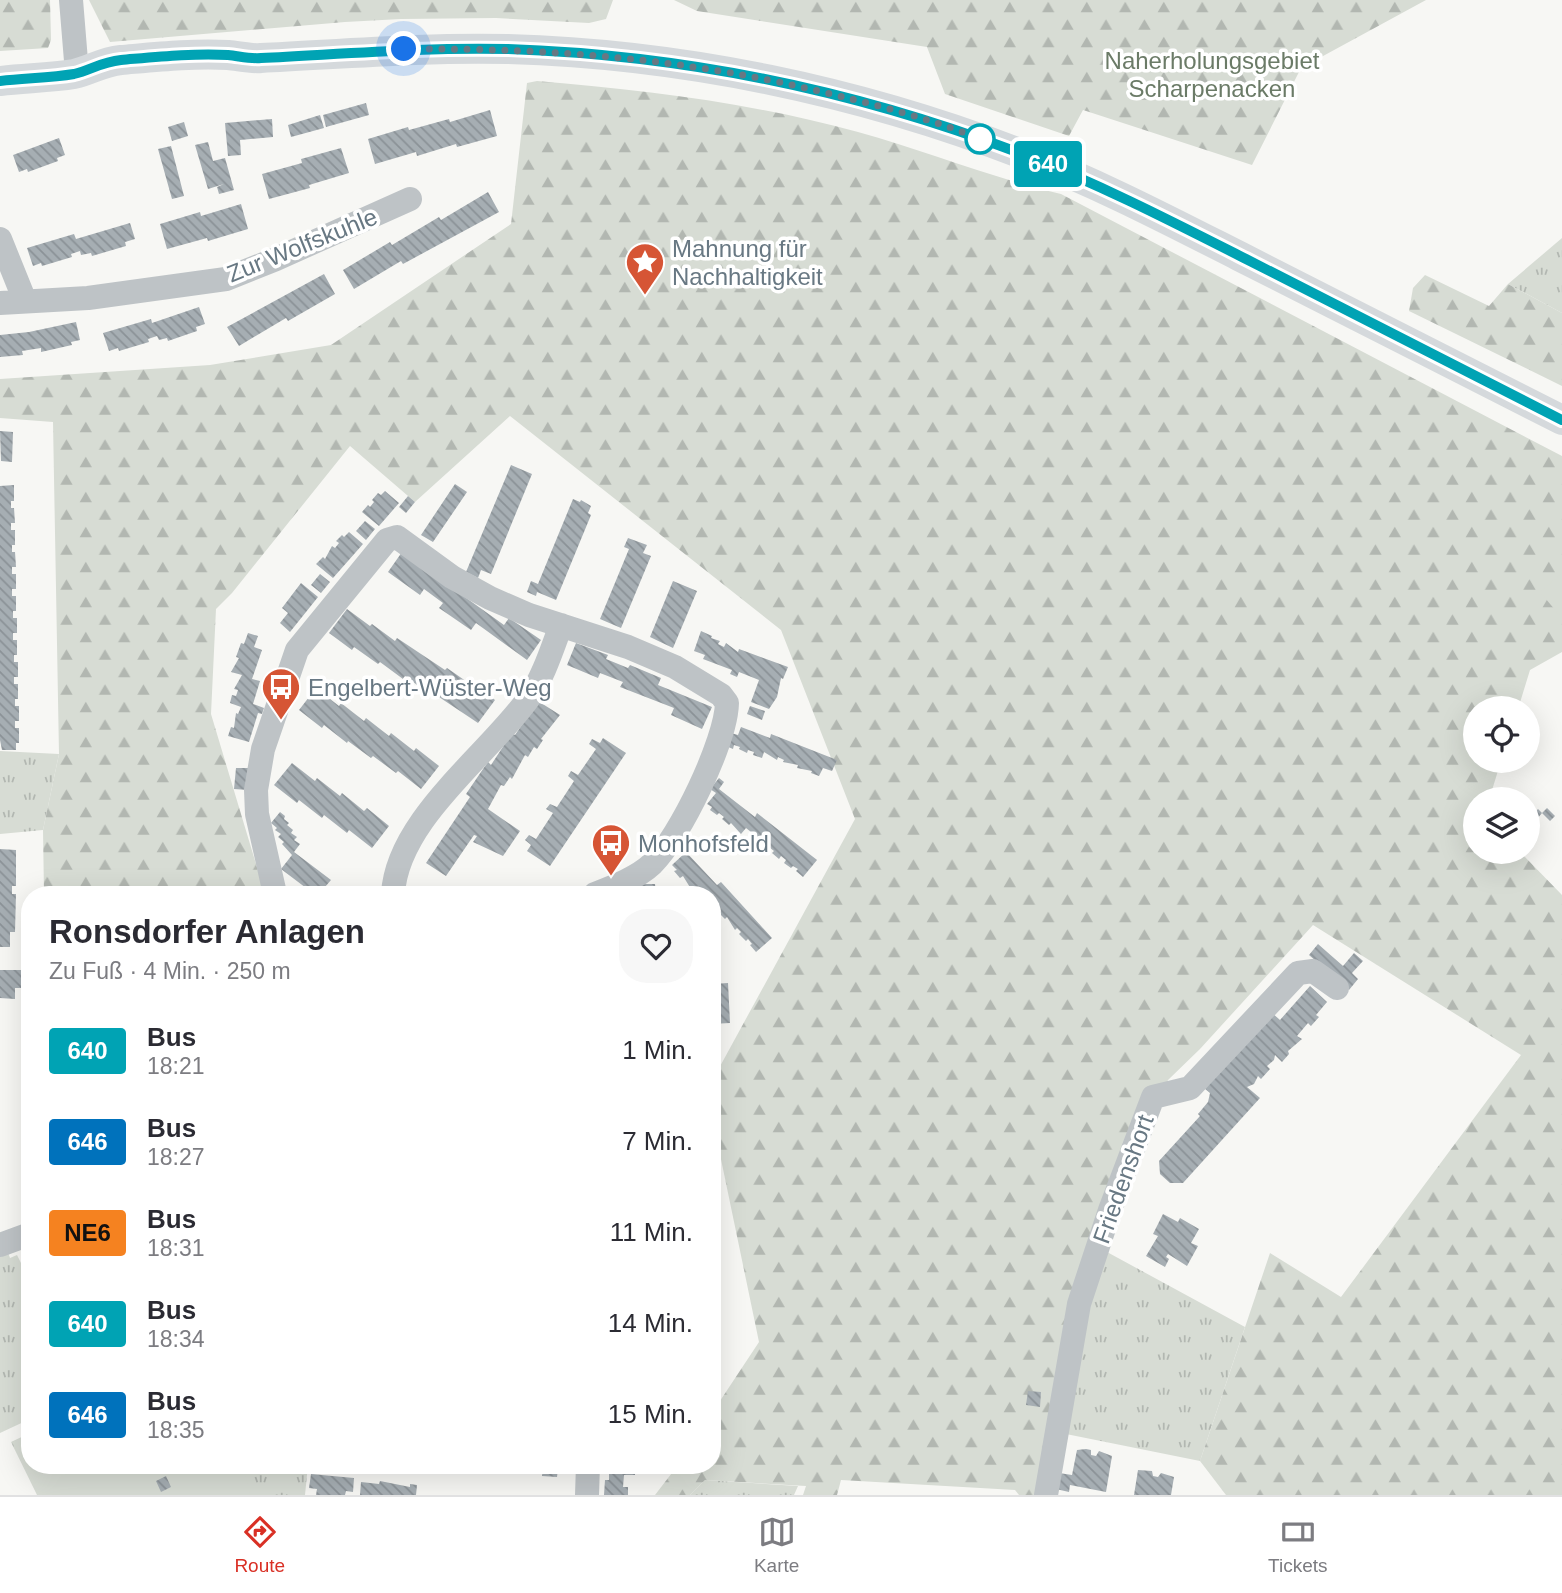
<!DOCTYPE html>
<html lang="de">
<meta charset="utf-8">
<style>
:root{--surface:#fff;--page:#f7f7f7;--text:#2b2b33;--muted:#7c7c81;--line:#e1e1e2;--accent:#d93025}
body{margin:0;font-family:Helvetica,sans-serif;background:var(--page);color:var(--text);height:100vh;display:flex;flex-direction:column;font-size:26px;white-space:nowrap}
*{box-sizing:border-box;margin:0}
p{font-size:23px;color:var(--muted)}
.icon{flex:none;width:38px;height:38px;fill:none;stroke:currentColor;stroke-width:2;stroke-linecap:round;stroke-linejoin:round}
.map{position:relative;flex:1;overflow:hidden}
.side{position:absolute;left:21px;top:886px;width:700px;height:588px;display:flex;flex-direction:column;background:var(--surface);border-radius:28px;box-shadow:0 7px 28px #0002}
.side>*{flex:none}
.badge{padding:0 14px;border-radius:5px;font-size:24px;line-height:46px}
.tools{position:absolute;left:1463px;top:696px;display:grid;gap:14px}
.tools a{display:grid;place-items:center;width:77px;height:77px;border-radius:50%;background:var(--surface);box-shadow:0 7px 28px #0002;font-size:35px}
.you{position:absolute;width:35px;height:35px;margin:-18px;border:5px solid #fff;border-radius:50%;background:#1a73e8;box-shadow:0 0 0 10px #1a73e833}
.map>.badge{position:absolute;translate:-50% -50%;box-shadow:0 0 0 4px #fff}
.round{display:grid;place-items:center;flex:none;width:74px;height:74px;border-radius:28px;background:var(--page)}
.overview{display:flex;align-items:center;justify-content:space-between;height:119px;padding:0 28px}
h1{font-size:33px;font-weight:700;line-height:52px}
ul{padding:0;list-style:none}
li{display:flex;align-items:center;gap:21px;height:91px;padding:0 28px}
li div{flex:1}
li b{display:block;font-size:26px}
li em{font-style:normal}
li .badge{min-width:77px;font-weight:700;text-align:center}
.tab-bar{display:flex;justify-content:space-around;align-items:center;height:98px;border-top:2px solid var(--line);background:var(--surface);font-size:19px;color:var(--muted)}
.tab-bar a{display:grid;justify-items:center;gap:4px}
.tab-bar .selected{color:var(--accent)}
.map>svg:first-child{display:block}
.grass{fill:url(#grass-tufts)}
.forest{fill:url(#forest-firs)}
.garden{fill:#d7dcd4}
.building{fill:url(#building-back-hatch)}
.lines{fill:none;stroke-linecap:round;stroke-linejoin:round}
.minor{stroke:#bec3c6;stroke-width:24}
.major{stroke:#d5d9dc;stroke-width:30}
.line-casing{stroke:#fff;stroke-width:16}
.line{stroke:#00a3b4;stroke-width:10}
.walk{stroke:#687883;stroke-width:7;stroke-dasharray:0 12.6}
.stop-dot{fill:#fff;stroke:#00a3b4;stroke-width:3.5}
.labels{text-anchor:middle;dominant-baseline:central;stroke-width:7;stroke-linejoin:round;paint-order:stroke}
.park-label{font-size:24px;fill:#6b7b67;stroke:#fff}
.street-label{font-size:24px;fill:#687883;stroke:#fff}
.poi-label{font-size:24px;fill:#687883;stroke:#fff;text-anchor:start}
</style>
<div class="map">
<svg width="1562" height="1495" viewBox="0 0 1562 1495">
<defs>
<pattern id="grass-tufts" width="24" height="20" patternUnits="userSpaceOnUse" patternTransform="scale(1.75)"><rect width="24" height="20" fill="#d7dcd4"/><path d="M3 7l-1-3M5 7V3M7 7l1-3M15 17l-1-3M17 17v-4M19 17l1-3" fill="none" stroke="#b2b7b1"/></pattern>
<pattern id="forest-firs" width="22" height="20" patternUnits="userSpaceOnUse" patternTransform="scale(1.75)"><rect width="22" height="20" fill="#d7dcd4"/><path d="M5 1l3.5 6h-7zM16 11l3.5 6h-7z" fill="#b2b7b1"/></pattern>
<pattern id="building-back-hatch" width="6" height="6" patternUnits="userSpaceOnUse" patternTransform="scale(1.75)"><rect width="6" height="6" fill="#a6aeb3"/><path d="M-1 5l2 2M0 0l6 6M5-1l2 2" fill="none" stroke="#8b9297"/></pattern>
</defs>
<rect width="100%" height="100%" fill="#f7f7f4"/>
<!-- grass -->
<path class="grass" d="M1562,238V313L1508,284Z
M0,751L59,754L43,830L0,834Z
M6,1247L10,1258L17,1255L30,1281V1419L0,1433V1249Z
M1107,1252L1245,1327L1200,1461L1066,1434L1090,1300Z
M30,1433V1465H308L305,1495H37L11,1442Z
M705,1480L798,1486L794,1495H690Z"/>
<!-- forest -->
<path class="forest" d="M0,0H50L51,40L48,48L0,51Z
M89,0H613L606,19L589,23L496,18L401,19L345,22L110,42Z
M674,0H1426L1301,68L1252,165L1083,110L1069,136L945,94L927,47L697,11Z
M537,81C645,90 753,103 858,132C926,151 992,178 1061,194L1562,456V652L1530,670L1518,709H1475V761H1501L1489,800H1475V852H1520L1562,895V1495H1226L1200,1461L1270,1253L1341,1297L1521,1055L1313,925L1200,1049L1168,1080L1090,1300L1037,1495H1019L1015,1490L841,1480L837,1495H803L806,1486L705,1480L690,1495H655L678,1465H712V1413L759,1342L712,1116V1081L855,819L781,630L510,416L415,502L350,446L232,593L216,609L211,714L265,894H44L43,830L59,754L53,422L0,418V379L210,365L331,345L511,224L527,83Z
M1425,275L1489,306L1508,284L1562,313V386L1409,311L1413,288Z"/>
<!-- garden -->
<path class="garden" d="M1562,573V616L1561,617L1540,592Z
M30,1434V1465H243L250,1495H38L12,1442Z"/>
<!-- building -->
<path class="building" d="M366,103L369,115L326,127L323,115Z
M490,110L497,136L457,147L456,144L417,156L416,152L375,164L368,139L408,127L409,130L449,119L450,122Z
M320,115L324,128L291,137L288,125Z
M272,119L273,137L240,140L241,155L228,156L225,123Z
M184,122L188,136L172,141L168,127Z
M59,138L65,155L57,158L58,161L28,172L27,169L19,172L13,155Z
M208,142L213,161L225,158L234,190L219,194L217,187L224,184L208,189L195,145Z
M171,146L184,196L172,199L158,149Z
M341,148L349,173L309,185L310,188L269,199L262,174L302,163L301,159Z
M488,192L499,212L403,264L401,261L354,289L343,270L390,242L392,245L439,217L441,220Z
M241,204L248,229L208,241L207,238L167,249L160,224L200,212L201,216Z
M130,223L135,239L125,242L126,246L92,256L91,253L81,255L80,251L71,254L72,257L42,266L41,263L33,266L27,248L74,234L76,239Z
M324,274L335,294L288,321L286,318L239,346L227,327Z
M199,307L205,324L196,327L197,331L168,341L167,338L159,340L157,336L148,339L149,342L119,351L118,348L109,351L103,333L151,319L152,323Z
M76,322L80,340L71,342L72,345L41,352V348L22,351L23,355L0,357V335L29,332Z
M0,431L13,432L12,462L1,461Z
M511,465L532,474L491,574L481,570L478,578L466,572Z
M455,484L467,492L433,542L421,535Z
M14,485V501H11V508H14L15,523H11V530H15V545H12V552H15L16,567H12V574H16V589H12V596H16V611H13V618H17V633H13V640H17V655H14V662H18V677H14V684H18V699H15V706H19V721H15V728H19V743H16V750H2L0,740V486Z
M385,491L399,503L379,526L362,512L368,505L370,507L374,502L372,500L378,493L381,495Z
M408,496L415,502L406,513L399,507Z
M573,499L580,502L581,500L591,506L588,513L591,515L556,600L537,592L536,596L527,592L531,581L538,584Z
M365,521L375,529L366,540L356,531Z
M349,532L363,544L333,578L316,564L323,557L325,559L332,546L335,548L339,543L336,541L342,535L344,537Z
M628,538L647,545L643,553L651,556L621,628L600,619L629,549L624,547Z
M402,552L504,625L509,618L541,640L527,660L476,623L471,630L439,608L443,603L424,589L420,595L388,572Z
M320,574L330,582L321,593L311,585Z
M673,581L697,591L673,648L650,637Z
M301,583L318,597L290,632L280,623L288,613L282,608Z
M347,609L370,626L372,624L395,641L397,638L445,670L447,668L470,684L472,682L495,700L478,723L430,691L428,693L405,676L403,679L380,662L378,664L354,647L352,650L329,633Z
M701,631L712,636L711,638L720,641L718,644L724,647L726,643L738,652L739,649L788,667L783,679L781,678L777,697L769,709L751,702L759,680L739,672L737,677L730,674L732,670L703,659L705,655L694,651Z
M248,633L258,636L254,647L262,650L252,679L260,681L253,704L264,708L262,714L258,713L249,742L228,736L231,727L234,728L236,713L238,714L241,707L230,703L232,695L236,696L238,690L234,689L242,675L231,672L239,658L236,657L241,643L244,644Z
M576,643L608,655L606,659L628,668L630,665L661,678L658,685L712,707L702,729L671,715L674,708L620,687L623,682L600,673L598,678L567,665Z
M316,688L339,706L341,703L364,721L366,718L389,736L391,733L414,751L416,748L439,766L421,789L398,771L396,773L373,756L371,758L348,741L347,743L324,725L322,728L299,710Z
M538,701L560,715L541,739L543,740L537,749L534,747L528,757L525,755L512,779L510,777L504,786L501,785L488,809L520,831L503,856L473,842L477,836L474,835L446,876L426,863L470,797L466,794L483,769L488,762L491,765L512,733L515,735Z
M750,706L765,711L762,720L747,714Z
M741,727L770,738L771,734L837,760L832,771L823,768L819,776L811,773L812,771L797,768L798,765L783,762L784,760L778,757L777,760L764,752L762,758L753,755L754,752L748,750L747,753L739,749L740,747L734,745L733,749L726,746L731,733L738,735Z
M603,738L626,753L550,866L527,851L531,845L525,840L529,835L536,839L553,813L546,809L550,804L557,807L574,781L568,776L571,771L578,775L596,749L589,744L592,739L600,743Z
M292,763L315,781L317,778L340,796L342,793L364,811L367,808L389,826L372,848L349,830L347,833L324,815L322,818L299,800L297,803L274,785Z
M236,768H249L248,790L234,789Z
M719,778L724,782L719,789L755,817L757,813L817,860L803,877L796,871L798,869L793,866L791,868L784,863L786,860L781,856L779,859L772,853L774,851L769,847L768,849L760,844L762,841L749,835L751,832L746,828L741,834L731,823L729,825L722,819L724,817L719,813L717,815L710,810L712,807L707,804L716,793L710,789Z
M1547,808L1555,816L1550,821L1542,813L1537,819L1533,814L1538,809L1542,813Z
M280,812L285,816L284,819L289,823L287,825L293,830L291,833L297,837L294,840L300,844L294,852L331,880L319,894H314L281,869L292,855L282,844L284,842L278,837L281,834L275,830L277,828L271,823Z
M0,849L16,850V886H12V894H16L15,932H10V947H0Z
M686,852L717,885L721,882L772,938L756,952L750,945L752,944L748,939L746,941L739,934L741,932L737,928L735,930L727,917L725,919L719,913L721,911L717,906L715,908L712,905V894H694L697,892L693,887L691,889L683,876L680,878L674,871L677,870L672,865Z
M639,884H655L656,893L633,894V888Z
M1318,944L1343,966L1354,953L1363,961L1352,973L1358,979L1349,990L1309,955Z
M0,970H21V988H15V999L0,998Z
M728,983L730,1023L712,1024V984Z
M1310,986L1327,1002L1316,1015L1319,1017L1311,1026L1308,1023L1297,1036L1302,1039L1288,1051L1289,1054L1282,1062L1275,1055L1274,1060L1267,1066L1270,1069L1261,1079L1258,1076L1254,1084L1247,1087L1260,1098L1183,1183H1170L1160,1174L1159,1161L1200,1116L1198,1114L1208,1102L1210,1093L1204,1088L1271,1012L1280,1020Z
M1163,1214L1178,1222L1180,1218L1199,1229L1191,1243L1198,1246L1187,1266L1168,1254L1166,1257L1169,1259L1165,1267L1146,1256L1158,1236L1153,1234Z
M1028,1391L1041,1392L1040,1407L1026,1405Z
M1086,1449L1091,1450V1455L1096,1456L1099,1451L1112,1456L1106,1492L1070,1485L1069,1492L1056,1489L1059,1473L1072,1475L1077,1450Z
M538,1465H563V1470L558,1469L557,1477L542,1476L543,1468H538Z
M605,1465H635V1475H624L623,1487H628V1495H604L605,1480H609V1470H604Z
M1138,1470L1152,1471L1153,1476L1158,1477L1161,1473L1174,1477L1171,1495H1134Z
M311,1474L354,1478L353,1492L346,1491L345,1495H316L317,1489L309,1488Z
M166,1476L171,1487L161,1492L156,1481Z
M380,1481L410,1487V1484L417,1485L416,1495H360L361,1482L379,1484Z"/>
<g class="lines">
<!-- minor -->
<path class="minor" d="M71,0L77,73
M0,239L25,301
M0,303L88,298L226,279L276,259L410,199
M275,894L257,814L256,790L263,749L297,650L387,540L397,537L452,577L490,598L529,615L628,647L675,667L721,695L727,703C726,741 680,837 652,864C637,878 613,887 595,894
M393,894C397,820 487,756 528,699C543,678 552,649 561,625
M0,1245L30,1234
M587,1495L588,1465
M1046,1495L1079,1304L1110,1210L1153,1097L1190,1088L1298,973L1313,971L1337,988"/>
<!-- major -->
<path class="major" d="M0,81C24,78 50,78 74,74C91,70 102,62 121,60C156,57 193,53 228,55C239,56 250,59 261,58C343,54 425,47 508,49C683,54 859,91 1022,154C1097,183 1168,220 1239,256C1347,310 1454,366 1562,420"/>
</g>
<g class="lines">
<!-- line casing -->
<g class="line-casing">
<path id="line" d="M0,81C24,78 50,78 74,74C91,70 101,62 121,60C156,57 193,53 228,55C239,56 249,59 261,58C343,54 425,47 508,49C684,55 858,91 1022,154C1099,184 1173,222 1246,259C1351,313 1456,367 1562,420"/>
</g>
<!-- line -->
<use href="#line" class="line"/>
<!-- walk -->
<path class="walk" d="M404,49C556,48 694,59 843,97C888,108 937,121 980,139"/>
</g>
<!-- icons -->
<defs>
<g id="sight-pin" transform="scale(2.0125)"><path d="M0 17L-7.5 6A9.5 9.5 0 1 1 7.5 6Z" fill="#d65535" stroke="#fff"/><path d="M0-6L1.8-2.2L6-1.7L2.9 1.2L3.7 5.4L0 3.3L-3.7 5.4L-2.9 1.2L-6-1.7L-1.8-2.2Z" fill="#fff"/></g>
<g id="bus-pin" transform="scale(2.0125)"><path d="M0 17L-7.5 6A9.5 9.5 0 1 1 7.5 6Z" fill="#d65535" stroke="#fff"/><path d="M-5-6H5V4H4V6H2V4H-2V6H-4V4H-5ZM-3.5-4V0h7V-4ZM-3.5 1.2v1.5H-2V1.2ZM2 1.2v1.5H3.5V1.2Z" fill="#fff"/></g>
</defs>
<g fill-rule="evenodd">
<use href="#sight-pin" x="645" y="262"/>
<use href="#bus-pin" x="281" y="687"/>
<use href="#bus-pin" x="611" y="843"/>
</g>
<!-- markers -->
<circle class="stop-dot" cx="980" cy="139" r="14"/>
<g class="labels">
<!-- park labels -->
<g class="park-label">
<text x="1212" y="60">Naherholungsgebiet<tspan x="1212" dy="28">Scharpenacken</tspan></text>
</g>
<!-- street labels -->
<g class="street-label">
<text transform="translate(302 245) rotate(-22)">Zur Wolfskuhle</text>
<text transform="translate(1123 1179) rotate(-70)">Friedenshort</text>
</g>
<!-- poi labels -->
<g class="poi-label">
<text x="672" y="248">Mahnung für<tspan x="672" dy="28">Nachhaltigkeit</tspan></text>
<text x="308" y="687">Engelbert-Wüster-Weg</text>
<text x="638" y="843">Monhofsfeld</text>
</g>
</g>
</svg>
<div class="tools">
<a><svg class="icon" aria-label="locate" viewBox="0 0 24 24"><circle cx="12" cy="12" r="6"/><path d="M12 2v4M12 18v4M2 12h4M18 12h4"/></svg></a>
<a><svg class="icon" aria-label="layers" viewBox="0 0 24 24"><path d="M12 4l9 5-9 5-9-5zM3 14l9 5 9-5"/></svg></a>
</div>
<div class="you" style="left:404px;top:49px"></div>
<b class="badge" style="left:1048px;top:164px;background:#00a3b4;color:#fff">640</b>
<section class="side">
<div class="overview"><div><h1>Ronsdorfer Anlagen</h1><p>Zu Fuß · 4 Min. · 250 m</p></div><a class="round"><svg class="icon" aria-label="heart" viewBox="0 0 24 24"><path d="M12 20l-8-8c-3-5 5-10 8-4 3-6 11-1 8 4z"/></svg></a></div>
<ul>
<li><span class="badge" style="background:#00a3b4;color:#fff">640</span><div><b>Bus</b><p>18:21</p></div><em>1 Min.</em></li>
<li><span class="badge" style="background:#0072bc;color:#fff">646</span><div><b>Bus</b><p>18:27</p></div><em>7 Min.</em></li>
<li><span class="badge" style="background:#f58220;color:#111">NE6</span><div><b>Bus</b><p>18:31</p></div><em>11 Min.</em></li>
<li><span class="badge" style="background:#00a3b4;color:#fff">640</span><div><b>Bus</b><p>18:34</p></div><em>14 Min.</em></li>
<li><span class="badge" style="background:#0072bc;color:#fff">646</span><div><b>Bus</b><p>18:35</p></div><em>15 Min.</em></li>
</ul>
</section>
</div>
<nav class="tab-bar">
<a class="selected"><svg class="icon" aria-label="directions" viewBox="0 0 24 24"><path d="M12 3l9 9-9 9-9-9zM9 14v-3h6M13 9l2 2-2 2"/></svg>Route</a>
<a><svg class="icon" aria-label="map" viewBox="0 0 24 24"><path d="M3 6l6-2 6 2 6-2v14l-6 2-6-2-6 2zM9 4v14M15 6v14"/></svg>Karte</a>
<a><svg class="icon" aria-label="tickets" viewBox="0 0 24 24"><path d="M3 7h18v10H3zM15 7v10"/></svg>Tickets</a>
</nav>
